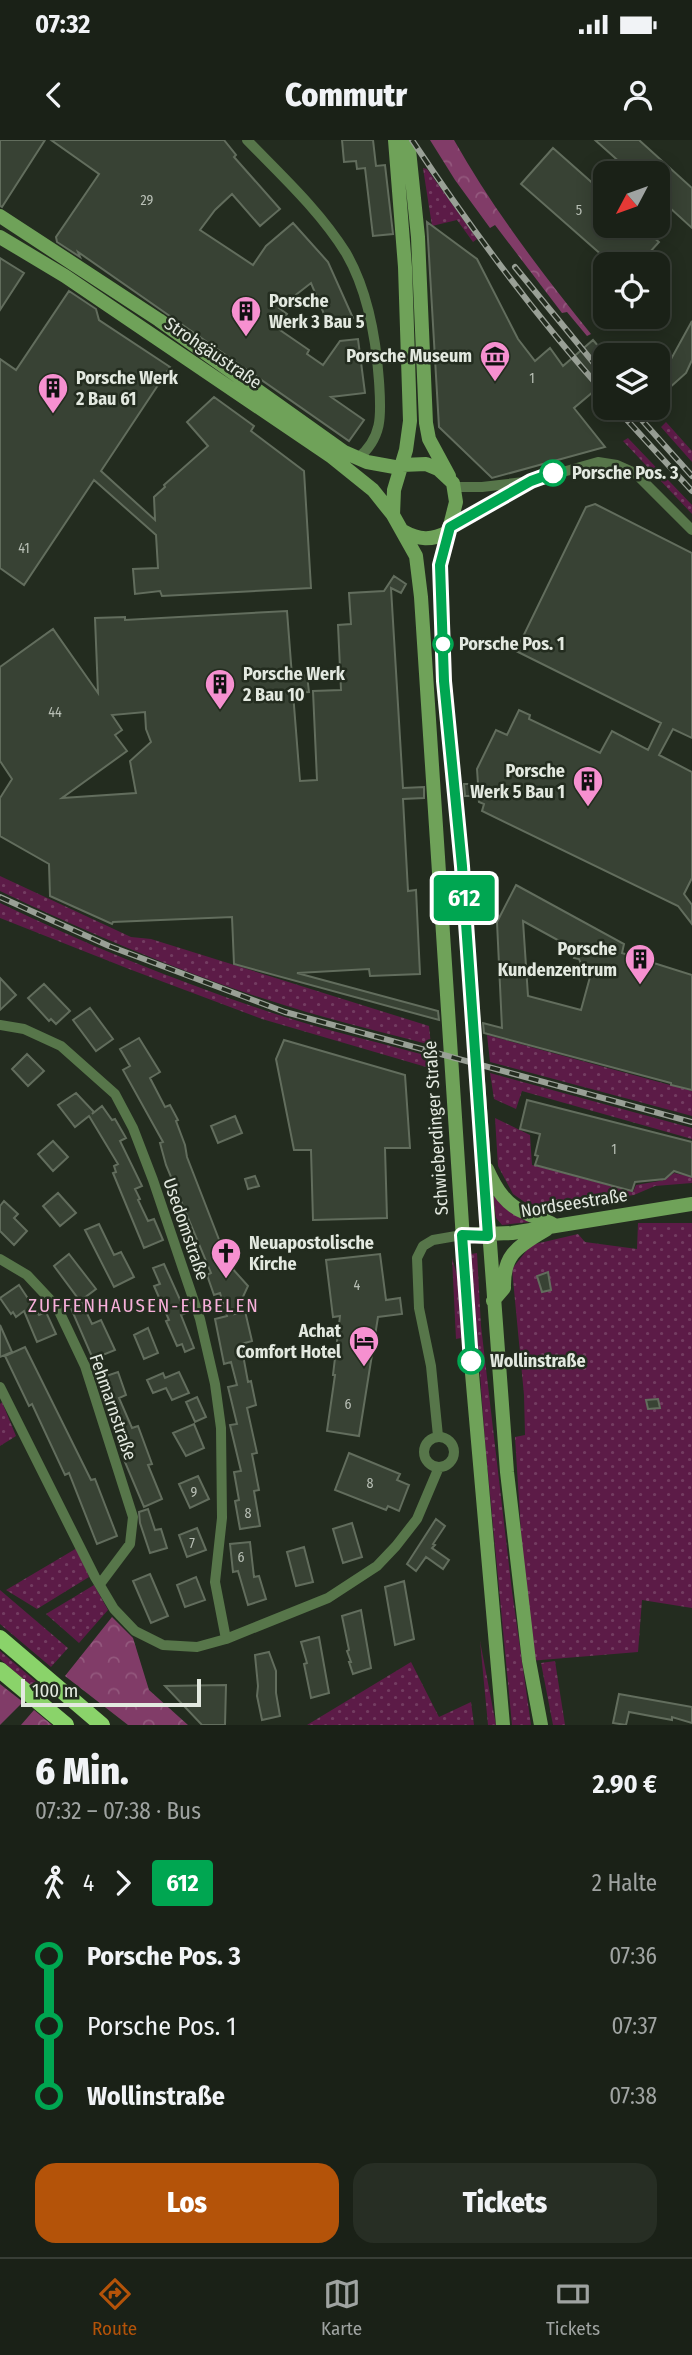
<!DOCTYPE html>
<html lang="de">
<meta charset="utf-8">
<style>
:root{--surface:#1a2117;--page:#272e24;--text:#f1f3f6;--muted:#9fa3a1;--line:#383e36;--accent:#b45309}
body{margin:0;font-family:"Fira Sans Condensed",sans-serif;background:var(--page);color:var(--text);height:100vh;display:flex;flex-direction:column;font-size:26px;white-space:nowrap}
*{box-sizing:border-box;margin:0}
p{font-size:23px;color:var(--muted)}
.icon{flex:none;width:38px;height:38px;fill:none;stroke:currentColor;stroke-width:2;stroke-linecap:round;stroke-linejoin:round}
.map{position:relative;height:1585px;overflow:hidden}
.side{display:flex;flex-direction:column;background:var(--surface);flex:1}
.side>*{flex:none}
.badge{padding:0 14px;border-radius:5px;font-size:24px;line-height:46px}
.needle{width:46px;rotate:229deg}
.tools{position:absolute;left:593px;top:21px;display:grid;gap:14px}
.tools a{display:grid;place-items:center;width:77px;height:77px;border-radius:14px;background:var(--surface);box-shadow:0 4px 18px #0003,0 0 0 2px var(--line);font-size:35px}
.scale{position:absolute;left:21px;bottom:18px;width:180px;box-sizing:border-box;padding-left:7px;border:4px solid #e3e9e0;border-top:0;font-size:19px;line-height:24px;white-space:nowrap;color:#e3e9e0;-webkit-text-stroke:5px #232c1f;paint-order:stroke}
.map>.badge{position:absolute;translate:-50% -50%;box-shadow:0 0 0 4px #fff}
.legs{display:flex;align-items:center;gap:10px;height:77px;padding:0 35px;font-size:23px}
.legs p{margin-inline-start:auto}
.overview{display:flex;align-items:center;justify-content:space-between;height:119px;padding:0 35px}
h1{font-size:38px;font-weight:800;line-height:52px}
.cta{display:flex;gap:14px;margin-top:auto;padding:14px 35px}
.cta a{flex:1;height:80px;border-radius:21px;background:var(--accent);color:#fff;font-size:28px;font-weight:800;line-height:80px;text-align:center}
.cta a+a{background:var(--page);color:var(--text)}
ul{padding:0 35px;list-style:none}
li{display:flex;align-items:center;gap:24px;height:70px;font-size:26px}
li i{display:grid;place-items:center;width:10px;height:100%;margin:0 9px;background:currentColor}
li i::after{content:'';width:18px;height:18px;margin:-9px;border:5px solid;border-radius:50%;background:var(--surface)}
li p{margin-inline-start:auto}
li:first-child i{background:linear-gradient(#0000 50%,currentColor 0)}
li:last-child i{background:linear-gradient(currentColor 50%,#0000 0)}
.status{display:flex;justify-content:space-between;align-items:center;height:49px;padding:0 35px;background:var(--surface);direction:ltr}
.status svg{height:19px;fill:currentColor}
header{display:flex;justify-content:space-between;align-items:center;height:91px;padding:0 35px;background:var(--surface);font-size:32px;font-weight:800}
.tabs{display:flex;justify-content:space-around;align-items:center;height:98px;border-top:2px solid var(--line);background:var(--surface);font-size:19px;color:var(--muted)}
.tabs a{display:grid;justify-items:center;gap:4px}
.tabs .on{color:var(--accent)}
.map>svg:first-child{display:block}
.green{fill:url(#green-dots)}
.forest{fill:url(#forest-crowns)}
.building{fill:#384234;stroke:#626d5d;stroke-width:2;fill-rule:evenodd}
.lines{fill:none;stroke-linecap:round;stroke-linejoin:round}
.minor{stroke:#57764a;stroke-width:10}
.secondary{stroke:#6fa259;stroke-width:14}
.trunk{stroke:#8ad36a;stroke-width:16}
.rail-casing{stroke:#99a096;stroke-width:6}
.rail{stroke:#232c1f;stroke-width:3.5;stroke-dasharray:10;stroke-linecap:butt}
.line-1-casing{stroke:#fff;stroke-width:16}
.line-1{stroke:#00a651;stroke-width:10}
.stop-1-dot{fill:#fff;stroke:#00a651;stroke-width:3.5}
.labels{text-anchor:middle;dominant-baseline:central;stroke-width:5;stroke-linejoin:round;paint-order:stroke}
.number-label{font-size:14px;fill:#b8bfb5}
.poi-label{font-size:18px;font-weight:bold;fill:#e3e9e0;stroke:#232c1f;text-anchor:start}
.street-label{font-size:18px;fill:#e3e9e0;stroke:#232c1f}
.stop-label{font-size:18px;font-weight:bold;fill:#e3e9e0;stroke:#232c1f;text-anchor:start}
.neighbourhood-label{font-size:19px;letter-spacing:2px;fill:#f8b0db;stroke:#232c1f}
</style>
<div class="status"><b>07:32</b><svg viewBox="0 0 49 12"><path d="M0 12V9h3v3zM5 12V6h3v6zM10 12V3h3v9zM15 12V0h3v12zM26 1h20v11H26zM47 4h2v5h-2z"/></svg></div>
<header><svg class="icon" aria-label="back" viewBox="0 0 24 24"><path d="M15 5l-7 7 7 7"/></svg>Commutr<svg class="icon" aria-label="person" viewBox="0 0 24 24"><circle cx="12" cy="8" r="4"/><path d="M4 21q1-7 8-7t8 7"/></svg></header>
<div class="map">
<svg width="692" height="1585" viewBox="0 0 692 1585">
<defs>
<pattern id="green-dots" width="8" height="8" patternUnits="userSpaceOnUse" patternTransform="scale(1.75)"><rect width="8" height="8" fill="#5c1b47"/><path d="M2 2h.1M6 6h.1" fill="none" stroke="#733c61" stroke-width="1.8" stroke-linecap="round"/></pattern>
<pattern id="forest-crowns" width="20" height="18" patternUnits="userSpaceOnUse" patternTransform="scale(1.75)"><rect width="20" height="18" fill="#813c68"/><path d="M2 6a3 3 0 1 1 6 0M12 15a3 3 0 1 1 6 0" fill="none" stroke="#93587d"/></pattern>
</defs>
<rect width="100%" height="100%" fill="#232c1f"/>
<!-- green -->
<path class="green" d="M423,28L427,29L477,99L473,102L457,80L432,86Z
M666,282L692,311V322L661,287Z
M628,298L692,365V374L623,301Z
M0,736L131,797L151,799L429,886L431,905C383,892 334,881 287,866C189,836 93,795 0,751Z
M0,763C91,807 186,845 282,876C331,892 382,903 432,917L433,929L262,879L129,829L0,778Z
M487,895L692,951V976L490,922Z
M490,933L692,988V999L522,951L516,969L494,959Z
M495,978L530,995L532,1025L633,1052L636,1045L665,1040L674,1033L692,1037V1043L655,1046L634,1055L560,1066H542L526,1063L513,1054L498,1026Z
M493,1057H496L530,1082L502,1085L496,1078Z
M638,1083H692V1468L642,1460L638,1512L529,1521L515,1297L525,1295L524,1255L512,1129L531,1105L578,1094L585,1102L637,1109Z
M477,1113L481,1186L512,1451L531,1585H512L485,1301L471,1114Z
M452,1118L457,1135L461,1198L456,1199Z
M2,1262L16,1296L0,1306V1264Z
M77,1408L89,1437L37,1469L6,1450Z
M94,1445L108,1470L79,1503L46,1474Z
M0,1450L68,1508L51,1527L0,1484Z
M480,1501L496,1585H488Z
M0,1511L40,1545L36,1550L0,1519Z
M555,1521L565,1585H553L541,1523Z
M411,1522L439,1577L471,1562L474,1585H307Z"/>
<!-- forest -->
<path class="forest" d="M430,0H454C493,69 541,132 591,194L587,196L567,172L562,173L495,85L490,88L455,40Z
M112,1477L133,1498L149,1550L188,1585H128L65,1536Z
M0,1544L23,1562L0,1585Z
M34,1570L52,1585H21Z"/>
<!-- building -->
<path class="building" d="M0,0H45L2,67L0,66Z
M51,0H224L236,15L234,17L280,69L260,86L232,54L215,70L200,90L253,125L266,106L293,83L328,122L353,178L329,186L311,143L279,168L287,174L277,188L309,210L307,214L323,225L340,201L358,199L365,253L331,257L364,280L349,301L78,112L80,117L57,102L56,97L99,34Z
M342,0H373L376,26L385,25L393,94L373,96L365,28L357,29L356,21L344,22Z
M595,0H639L692,48V88L658,57V33H632Z
M553,8L606,55V86H640L659,102L639,124H612L521,44Z
M427,82L477,119L518,199L535,221L550,208L563,226L593,200L606,215V241L574,268L605,307L492,338L439,287Z
M0,118L24,133L0,170Z
M69,151L96,169L99,180L170,227L101,331L155,380L154,357L165,347L164,345L208,306L187,282L214,257L254,286L251,291L304,331L311,448L162,456L160,451L135,454L133,429L158,428L156,395L94,340L24,445L0,428V219L16,230Z
M692,181V220L686,233L668,249L658,237V233L670,221Z
M595,364L692,413V598L673,589L659,615L692,632V738L684,754L692,765V784L678,766L482,671L484,664L479,662L478,656H465L464,644H478L477,629L496,590L507,595L519,570L530,575L529,579L600,613L612,591L648,610L661,583L516,511L586,367Z
M394,436L406,444L401,453L391,448L403,648L424,647V658L403,659L408,751L416,750L420,834L370,836L369,829L297,833L438,871L439,880L234,824L232,777L113,782L112,784L50,756L49,724L0,696V658L12,639L0,621V527L53,489L98,553L95,478L125,477V480L287,471L292,536L307,535L309,552L293,553L300,641L317,640L313,551L341,550L338,485L351,484L349,453L384,451ZM145,572L146,589L151,602L130,621L136,653L62,658L127,611L115,595L122,590L112,575Z
M516,745L624,804L622,813L692,835V950L671,945V943L484,893L483,883L502,888L497,782ZM523,781L576,810L574,818L579,819L583,829L590,837L581,870L528,856Z
M0,838L16,855L0,870Z
M44,844L70,871L56,884L51,879L49,881L28,858Z
M90,868L113,899L96,911L73,880Z
M139,898L160,932L150,938L165,967L170,965L178,980L176,981L185,1005L187,1017L225,1115L222,1117L248,1146L235,1174L245,1171L252,1201L241,1204L248,1242L251,1241L256,1265L247,1268L257,1313L252,1314L259,1350L254,1351L260,1386L240,1389L235,1361L239,1360L234,1332L241,1331L230,1285L237,1284L228,1247L237,1245L231,1222L224,1224L215,1179L227,1176L220,1153L214,1155L207,1135L211,1133L166,1025L160,1003L163,1002L123,930L130,926L120,909Z
M284,900L405,935L410,1008H385L387,1078L313,1080L311,1010H294L276,919Z
M27,914L44,931L28,946L12,929Z
M76,953L94,972L92,974L102,966L112,980L115,979L126,998L120,1001L142,1046L135,1049L140,1059L138,1060L148,1081L154,1079L163,1100L144,1108L113,1033L116,1032L114,1026L118,1024L89,976L75,987L58,965Z
M527,960L692,1002V1037L674,1031L665,1039L635,1042L632,1051L535,1025L538,1016L535,1015L540,994L520,989Z
M235,976L242,993L218,1003L211,986Z
M53,1001L68,1017L53,1031L38,1014Z
M255,1036L259,1046L248,1049L245,1039Z
M58,1053L76,1073L60,1086L43,1066Z
M4,1061L18,1074L14,1078L27,1091L14,1105L0,1091V1066Z
M99,1084L114,1115L121,1112L134,1137L114,1147L85,1090Z
M69,1114L96,1149L80,1161L54,1126Z
M380,1114L386,1160L400,1158L402,1174L378,1177L359,1296L327,1291L335,1235H333L340,1176L333,1177L326,1120Z
M164,1124L186,1173L181,1175L194,1208L185,1212L182,1204L177,1206L166,1181L169,1180L154,1146L160,1144L153,1128Z
M548,1132L551,1150L542,1152L537,1136Z
M19,1145L39,1175L46,1172L56,1194L37,1202L24,1171L16,1177L13,1172L11,1174L0,1158Z
M81,1161L92,1184L101,1180L115,1210L93,1219L70,1166Z
M0,1185L12,1212L0,1217Z
M148,1188L158,1213L144,1219L134,1195Z
M25,1207L91,1340L95,1339L117,1396L97,1404L69,1333L65,1335L32,1264L29,1266L5,1216Z
M118,1232L126,1255L119,1258L132,1288L138,1286L152,1324L148,1325L162,1359L144,1367L122,1315L128,1312L97,1239Z
M179,1232L189,1253L172,1260L166,1248L153,1253L147,1240L163,1233L165,1238Z
M197,1257L206,1277L195,1282L186,1262Z
M658,1259L660,1268L648,1269L646,1260Z
M194,1284L204,1308L186,1316L173,1293Z
M349,1313L400,1334L397,1340L409,1345L399,1371L388,1366L386,1370L335,1350Z
M198,1336L209,1359L190,1368L179,1344Z
M148,1369L155,1390L161,1389L167,1408L150,1413L140,1383L139,1372Z
M436,1379L445,1386L433,1404L435,1405L432,1408L449,1420L443,1429L426,1417L416,1431L407,1424Z
M352,1383L362,1417L343,1423L333,1389Z
M197,1388L206,1410L187,1417L179,1395Z
M250,1402L254,1437L259,1436L266,1459L248,1465L238,1431L233,1432L230,1404Z
M304,1407L313,1442L296,1446L287,1412Z
M150,1434L168,1476L151,1483L133,1441Z
M196,1437L205,1460L185,1467L177,1445Z
M404,1441L414,1499L395,1505L385,1447Z
M361,1470L371,1528L353,1534L349,1522H351L347,1511L349,1510L342,1476Z
M319,1497L329,1553L311,1558L304,1524L307,1523L301,1502Z
M269,1512L276,1531V1553L280,1576L262,1580L257,1556L258,1546L255,1515Z
M226,1545L225,1585H202L165,1546Z
M619,1554L692,1567V1583L672,1577V1580L629,1572L626,1585L613,1583Z"/>
<g class="lines">
<!-- minor -->
<path class="minor" d="M247,0C281,35 320,71 346,113C368,151 376,198 379,241C381,273 384,297 357,319
M454,347H482L524,342
M450,387L531,341L598,322L617,325L635,333L692,390
M0,885L24,889L61,906L115,954L133,988L153,1040L200,1179L215,1244L221,1288L222,1378L215,1442L226,1499
M0,1119L27,1135L57,1167L85,1226L133,1377L130,1404L100,1444
M0,1247L95,1437L114,1469L135,1491L163,1505L197,1507L226,1499L328,1458L377,1426L396,1406L417,1379L439,1327
M438,1296L431,1226L419,1168L417,1118L423,1106L433,1100L462,1095
M424 1312a15 15 0 1 1 30 0a15 15 0 1 1-30 0Z"/>
<!-- secondary -->
<path class="secondary" d="M395,0L405,127L410,281L406,310L394,350L393,375L416,416L421,457L471,1222L503,1585
M408,0L418,97L426,283L429,299L449,336
M0,76L159,180L344,312L367,322L400,328
M0,97L65,136L332,317L373,350L393,375
M402,325L426,324L438,329L453,343L456,362L440,425L444,541L462,726L507,1332L529,1521L541,1585
M403,391C419,400 431,401 448,392
M487,1029C496,1049 506,1066 528,1074C537,1078 545,1079 554,1085
M462,1095L512,1093L692,1064
M493,1161L504,1148C503,1112 520,1106 547,1089"/>
<!-- trunk -->
<path class="trunk" d="M0,1498L102,1585
M0,1530L66,1585"/>
<!-- rail casing -->
<g class="rail-casing">
<path id="rail" d="M412,0C471,89 535,175 606,255
M515,127L606,238
M616,268L692,351
M631,268L692,336
M0,757L109,806L285,872L692,982"/>
</g>
<!-- rail -->
<use href="#rail" class="rail"/>
</g>
<g class="lines">
<!-- line-1 casing -->
<g class="line-1-casing">
<path id="line-1" d="M471,1221L462,1095L488,1096L462,726L444,541L440,425L450,387L531,341L553,333"/>
</g>
<!-- line-1 -->
<use href="#line-1" class="line-1"/>
</g>
<!-- icons -->
<defs>
<g id="building-pin" transform="scale(1.575)"><path d="M0 17L-7.5 6A9.5 9.5 0 1 1 7.5 6Z" fill="#f690d0" stroke="#232c1f"/><path d="M-4-6H4V6H1V3H-1V6H-4ZM-2.5-4.3h1.7v1.8h-1.7ZM.8-4.3h1.7v1.8H.8ZM-2.5-1h1.7V.8h-1.7ZM.8-1h1.7V.8H.8Z" fill="#111"/></g>
<g id="museum-pin" transform="scale(1.575)"><path d="M0 17L-7.5 6A9.5 9.5 0 1 1 7.5 6Z" fill="#f690d0" stroke="#232c1f"/><path d="M0-6L6-3V-2H-6V-3ZM-5-1h2V3h-2ZM-1-1h2V3h-2ZM3-1h2V3H3ZM-6 4H6V6H-6Z" fill="#111"/></g>
<g id="church-pin" transform="scale(1.575)"><path d="M0 17L-7.5 6A9.5 9.5 0 1 1 7.5 6Z" fill="#f690d0" stroke="#232c1f"/><path d="M-1.2-6h2.4v3.5h3.3v2.4h-3.3V6h-2.4V-.1h-3.3v-2.4h3.3Z" fill="#111"/></g>
<g id="hotel-pin" transform="scale(1.575)"><path d="M0 17L-7.5 6A9.5 9.5 0 1 1 7.5 6Z" fill="#f690d0" stroke="#232c1f"/><path d="M-6-4.5h1.5V1H6V5H4.5V3h-9V5H-6ZM-4 0a1.8 1.8 0 1 1 3.6 0ZM.5 0V-2.5h3Q6-2.5 6 0Z" fill="#111"/></g>
</defs>
<g fill-rule="evenodd">
<use href="#building-pin" x="246" y="171"/>
<use href="#museum-pin" x="495" y="216"/>
<use href="#building-pin" x="53" y="248"/>
<use href="#building-pin" x="220" y="544"/>
<use href="#building-pin" x="588" y="641"/>
<use href="#building-pin" x="640" y="819"/>
<use href="#church-pin" x="226" y="1113"/>
<use href="#hotel-pin" x="364" y="1201"/>
</g>
<!-- markers -->
<g class="stop-1-dot">
<circle cx="553" cy="333" r="12"/>
<circle cx="443" cy="504" r="9"/>
<circle cx="471" cy="1221" r="12"/>
</g>
<g class="labels">
<!-- number labels -->
<g class="number-label">
<text x="147" y="60">29</text>
<text x="579" y="70">5</text>
<text x="532" y="238">1</text>
<text x="24" y="408">41</text>
<text x="55" y="572">44</text>
<text x="614" y="1009">1</text>
<text x="357" y="1145">4</text>
<text x="348" y="1264">6</text>
<text x="370" y="1343">8</text>
<text x="194" y="1352">9</text>
<text x="248" y="1373">8</text>
<text x="192" y="1403">7</text>
<text x="241" y="1417">6</text>
</g>
<!-- poi labels -->
<g class="poi-label">
<text x="269" y="161">Porsche<tspan x="269" dy="21">Werk 3 Bau 5</tspan></text>
<text x="472" y="216" text-anchor="end">Porsche Museum</text>
<text x="76" y="238">Porsche Werk<tspan x="76" dy="21">2 Bau 61</tspan></text>
<text x="243" y="534">Porsche Werk<tspan x="243" dy="21">2 Bau 10</tspan></text>
<text x="565" y="631" text-anchor="end">Porsche<tspan x="565" dy="21">Werk 5 Bau 1</tspan></text>
<text x="617" y="809" text-anchor="end">Porsche<tspan x="617" dy="21">Kundenzentrum</tspan></text>
<text x="249" y="1103">Neuapostolische<tspan x="249" dy="21">Kirche</tspan></text>
<text x="341" y="1191" text-anchor="end">Achat<tspan x="341" dy="21">Comfort Hotel</tspan></text>
</g>
<!-- street labels -->
<g class="street-label">
<text transform="translate(213 213) rotate(34)">Strohgäustraße</text>
<text transform="translate(436 988) rotate(-94)">Schwieberdinger Straße</text>
<text transform="translate(574 1063) rotate(-9)">Nordseestraße</text>
<text transform="translate(186 1089) rotate(71)">Usedomstraße</text>
<text transform="translate(113 1267) rotate(71)">Fehmarnstraße</text>
</g>
<!-- stop labels -->
<g class="stop-label">
<text x="572" y="333">Porsche Pos. 3</text>
<text x="459" y="504">Porsche Pos. 1</text>
<text x="490" y="1221">Wollinstraße</text>
</g>
<!-- neighbourhood labels -->
<g class="neighbourhood-label">
<text x="144" y="1165">ZUFFENHAUSEN-ELBELEN</text>
</g>
</g>
</svg>
<div class="tools">
<a><svg class="needle" viewBox="-14 -14 28 28"><path d="M0-13l5 13h-10z" fill="#e53935"/><path d="M0 13l5-13h-10z" fill="#9fa3a1"/></svg></a>
<a><svg class="icon" aria-label="locate" viewBox="0 0 24 24"><circle cx="12" cy="12" r="6"/><path d="M12 2v4M12 18v4M2 12h4M18 12h4"/></svg></a>
<a><svg class="icon" aria-label="layers" viewBox="0 0 24 24"><path d="M12 4l9 5-9 5-9-5zM3 14l9 5 9-5"/></svg></a>
</div>
<div class="scale">100 m</div>
<b class="badge" style="left:464px;top:758px;background:#00a651;color:#fff">612</b>
</div>
<section class="side">
<div class="overview"><div><h1>6 Min.</h1><p>07:32 – 07:38 · Bus</p></div><b>2.90 €</b></div>
<div class="legs"><svg class="icon" aria-label="walk" viewBox="0 0 24 24"><circle cx="13" cy="4" r="2"/><path d="M13 8l-2 6 4 7M11 14l-3 7M7 12l3-4h3l4 4"/></svg>4<svg class="icon" aria-label="forward" viewBox="0 0 24 24"><path d="M9 5l7 7-7 7"/></svg><b class="badge" style="background:#00a651;color:#fff">612</b><p>2 Halte</p></div>
<ul>
<li><i style="color:#00a651"></i><b>Porsche Pos. 3</b><p>07:36</p></li>
<li><i style="color:#00a651"></i><span>Porsche Pos. 1</span><p>07:37</p></li>
<li><i style="color:#00a651"></i><b>Wollinstraße</b><p>07:38</p></li>
</ul>
<div class="cta"><a>Los</a><a>Tickets</a></div>
</section>
<nav class="tabs">
<a class="on"><svg class="icon" aria-label="directions" viewBox="0 0 24 24"><path d="M12 3l9 9-9 9-9-9zM9 14v-3h6M13 9l2 2-2 2"/></svg>Route</a>
<a><svg class="icon" aria-label="map" viewBox="0 0 24 24"><path d="M3 6l6-2 6 2 6-2v14l-6 2-6-2-6 2zM9 4v14M15 6v14"/></svg>Karte</a>
<a><svg class="icon" aria-label="tickets" viewBox="0 0 24 24"><path d="M3 7h18v10H3zM15 7v10"/></svg>Tickets</a>
</nav>
